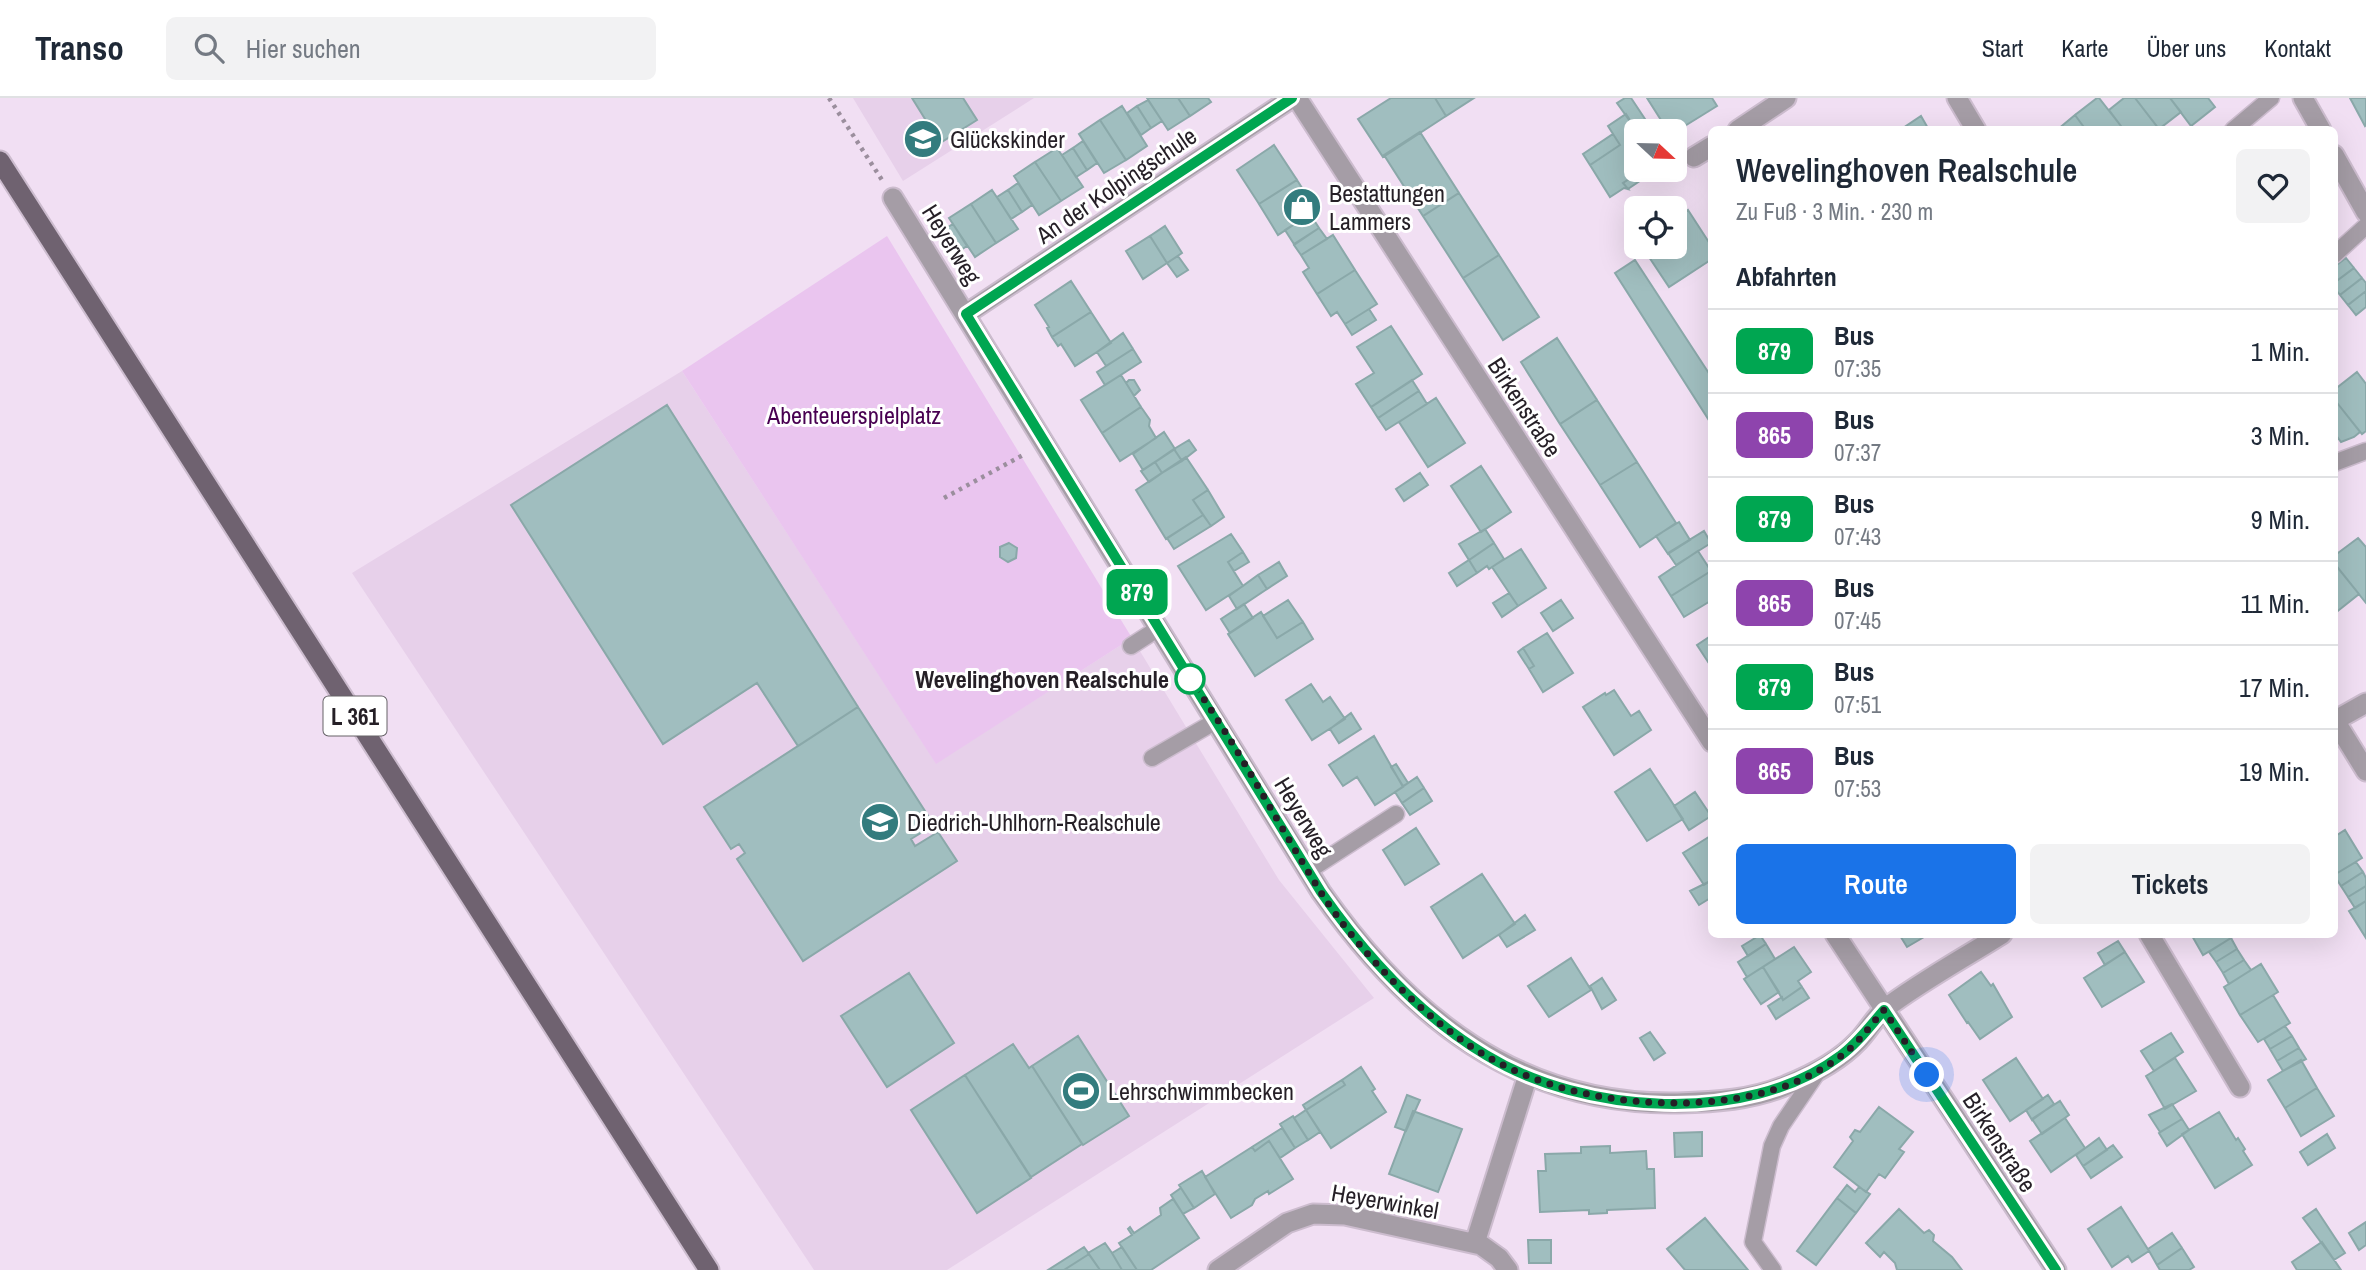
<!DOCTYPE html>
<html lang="de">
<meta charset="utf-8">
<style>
:root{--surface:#fff;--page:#f2f2f3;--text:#1f2937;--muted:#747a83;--line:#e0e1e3;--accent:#1a73e8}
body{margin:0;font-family:"Archivo Narrow",sans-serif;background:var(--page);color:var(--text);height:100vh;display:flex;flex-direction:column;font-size:26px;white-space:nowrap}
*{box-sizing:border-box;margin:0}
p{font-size:23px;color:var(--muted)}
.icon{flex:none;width:38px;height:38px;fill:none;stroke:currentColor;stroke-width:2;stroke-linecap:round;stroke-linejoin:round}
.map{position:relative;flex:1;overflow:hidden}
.drawer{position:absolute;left:1708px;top:28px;width:630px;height:812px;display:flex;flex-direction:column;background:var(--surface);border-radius:10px;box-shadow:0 7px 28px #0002}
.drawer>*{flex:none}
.badge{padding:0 14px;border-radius:10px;font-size:24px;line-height:46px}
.needle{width:46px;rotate:112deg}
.fabs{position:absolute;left:1624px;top:21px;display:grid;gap:14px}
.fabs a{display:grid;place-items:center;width:63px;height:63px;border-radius:10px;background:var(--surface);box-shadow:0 7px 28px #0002;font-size:35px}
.you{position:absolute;width:35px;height:35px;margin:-18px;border:5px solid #fff;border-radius:50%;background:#1a73e8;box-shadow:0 0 0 10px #1a73e833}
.map>.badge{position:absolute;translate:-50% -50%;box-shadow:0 0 0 4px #fff}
h2{padding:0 28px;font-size:26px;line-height:63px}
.round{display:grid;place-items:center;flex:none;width:74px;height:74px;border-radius:10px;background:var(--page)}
.overview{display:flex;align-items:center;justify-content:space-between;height:119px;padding:0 28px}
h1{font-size:33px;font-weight:600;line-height:52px}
.action{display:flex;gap:14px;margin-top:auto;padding:14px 28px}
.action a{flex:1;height:80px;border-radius:10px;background:var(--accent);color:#fff;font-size:28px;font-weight:600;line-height:80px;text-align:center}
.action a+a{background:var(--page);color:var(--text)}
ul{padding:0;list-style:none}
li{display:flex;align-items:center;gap:21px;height:84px;padding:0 28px;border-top:2px solid var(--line)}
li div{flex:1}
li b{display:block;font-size:26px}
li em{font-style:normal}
li .badge{min-width:77px;font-weight:700;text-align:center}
header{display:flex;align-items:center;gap:42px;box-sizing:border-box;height:98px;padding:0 35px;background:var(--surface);border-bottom:2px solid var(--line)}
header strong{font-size:33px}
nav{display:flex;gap:38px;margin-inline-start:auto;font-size:24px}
.search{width:490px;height:63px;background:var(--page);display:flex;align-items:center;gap:18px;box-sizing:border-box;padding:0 24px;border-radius:10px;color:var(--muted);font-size:26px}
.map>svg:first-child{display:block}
.built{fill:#e7d0ea}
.green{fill:#eac5ef}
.building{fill:#a0bebf;stroke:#8aa8a9;stroke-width:2}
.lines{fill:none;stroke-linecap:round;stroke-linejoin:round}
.service-casing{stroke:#ccbcce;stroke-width:19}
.minor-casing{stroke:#ccbcce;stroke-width:23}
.primary-casing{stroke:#ccbcce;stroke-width:23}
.path{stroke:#9b8e9d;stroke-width:4.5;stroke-dasharray:3.5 5;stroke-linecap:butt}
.service{stroke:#a59da6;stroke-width:16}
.minor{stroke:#a59da6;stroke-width:19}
.primary{stroke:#6f6270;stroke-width:19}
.line-casing{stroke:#fff;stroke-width:16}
.line{stroke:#00a651;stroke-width:10}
.walk{stroke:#251f26;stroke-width:7;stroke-dasharray:0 12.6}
.stop-dot{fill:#fff;stroke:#00a651;stroke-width:3.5}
.labels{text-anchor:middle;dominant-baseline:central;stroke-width:6;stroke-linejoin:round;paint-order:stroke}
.shield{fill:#fff;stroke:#666267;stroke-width:2}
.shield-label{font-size:23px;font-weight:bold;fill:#251f26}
.poi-label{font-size:24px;fill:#251f26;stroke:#fff;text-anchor:start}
.street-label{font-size:24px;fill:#251f26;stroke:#fff}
.park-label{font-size:24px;fill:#480051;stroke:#fff}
.stop-label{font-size:24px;font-weight:bold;fill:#251f26;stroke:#fff;text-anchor:end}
</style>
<header>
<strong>Transo</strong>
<div class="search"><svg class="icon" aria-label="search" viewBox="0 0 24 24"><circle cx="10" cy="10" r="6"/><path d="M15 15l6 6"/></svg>Hier suchen</div>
<nav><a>Start</a><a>Karte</a><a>Über uns</a><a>Kontakt</a></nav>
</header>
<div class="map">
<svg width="2366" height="1172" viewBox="0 0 2366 1172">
<rect width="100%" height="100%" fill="#f1dff3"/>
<!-- built -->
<path class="built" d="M853,0H1034L903,83Z
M682,273L936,665L1132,540L1279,782L1374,900L947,1172H814L352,475Z"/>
<!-- green -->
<path class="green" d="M887,138L1132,540L936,666L682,273Z"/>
<!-- building -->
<path class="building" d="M912,0H963L977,22L940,45Z
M1147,0H1178L1190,18L1168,32Z
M1178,0H1208L1211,4L1190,18Z
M1391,0H1435L1446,18L1383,59L1358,21Z
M1435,0H1474L1446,18Z
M1625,0H1631L1653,33H1637L1617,5Z
M1647,0H1712L1717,8L1675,34L1668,33Z
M2097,0H2099L2124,32H2086L2075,17Z
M2124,0H2135L2159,31L2124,32L2109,12Z
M2135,0H2170L2181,14L2159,31Z
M2170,0H2208L2215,9L2191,28Z
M2350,0H2366V27L2365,28Z
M1148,2L1162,23L1151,30L1137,8Z
M1122,8L1147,48L1126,62L1100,22Z
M1137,8L1151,30L1141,37L1127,15Z
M1626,16L1637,33L1636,72H1643L1623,85L1628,91L1624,90L1610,99L1590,67L1620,47L1608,28Z
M2075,17L2086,32H2057Z
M1921,18L1929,32H1900Z
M1100,22L1126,62L1104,75L1079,36Z
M1420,34L1459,95L1423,118L1384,57Z
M1613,36L1620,47L1590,67L1583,56Z
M1083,43L1097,65L1087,72L1073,50Z
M1274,47L1297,82L1259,106L1237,72Z
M1057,50L1083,89L1061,103L1035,64Z
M1073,50L1087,72L1076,79L1062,57Z
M1035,64L1061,103L1039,117L1014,78Z
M1643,72H1656L1628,91L1623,85Z
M1297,82L1316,112L1278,137L1259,106Z
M1018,85L1032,107L1022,114L1008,92Z
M992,92L1018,131L996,145L971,106Z
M1008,92L1022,114L1011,121L997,99Z
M1459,95L1499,157L1463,180L1423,118Z
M971,106L996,145L975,159L949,120Z
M1688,112L1712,149V161L1669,189L1647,156L1658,149H1675V121Z
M1310,116L1319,130L1294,146L1285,132Z
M953,126L967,148L956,155L942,133Z
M1165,128L1182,155L1167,165L1150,138Z
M1319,130L1327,141L1301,157L1294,147Z
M1333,137L1355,172L1317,196L1303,174L1309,170L1301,157Z
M1150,138L1167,165L1143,181L1126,153Z
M1499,157L1539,219L1503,242L1463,180Z
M1178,158L1188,172L1177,179L1167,165Z
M2346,160L2354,170L2334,185V169Z
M1635,162L1712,280V327L1615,175Z
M2354,170L2362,180L2340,197L2334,190V185Z
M1355,172L1377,206L1345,226L1337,214L1331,218L1317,196Z
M2362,180L2366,185V193L2348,207L2340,197Z
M1071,183L1091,214L1052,239L1047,230L1049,229L1035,207Z
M2366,193V209L2356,217L2348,207Z
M1369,211L1376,222L1352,237L1345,226Z
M1091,214L1111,245L1075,268L1061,246L1058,248L1052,239Z
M1391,228L1422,276L1371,309L1356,286L1374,275L1357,249Z
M1123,235L1133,251L1106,268L1097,254Z
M1557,240L1597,302L1560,326L1521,264Z
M1133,251L1141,264L1105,287L1097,274Z
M2357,274L2366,286V333L2362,336L2334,301V292Z
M1121,277L1141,309L1102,335L1081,302Z
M1129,282H1134L1140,292L1134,298L1126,285Z
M1412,282L1419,293L1378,320L1371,309Z
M1419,293L1427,306L1386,332L1378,320Z
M1436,300L1465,345L1428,369L1399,324Z
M2334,301L2360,334L2354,339L2341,344L2338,340L2334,343Z
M1597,302L1637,364L1600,387L1560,326Z
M667,307L858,609L798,648L757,585L663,646L511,407Z
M1141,309L1150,322L1149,328L1156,340L1120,363L1102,335Z
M1164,334L1175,351L1143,372L1133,356Z
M1189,342L1196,352L1182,363L1174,351Z
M1174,351L1182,363L1162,375L1155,364Z
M1186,359L1208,392L1193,402L1203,417L1166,441L1136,392Z
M1155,364L1162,375L1149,384L1141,373Z
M1637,364L1676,425L1640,449L1600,387Z
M1481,368L1511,414L1481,434L1451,388Z
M1420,375L1428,387L1404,403L1396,391Z
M1208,392L1224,419L1211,428L1193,402Z
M1203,417L1211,428L1174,451L1167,440Z
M1679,424L1690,442L1668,456L1656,438Z
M1485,431L1494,445L1469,462L1459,446Z
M1704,433L1711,445L1676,467L1668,455Z
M1231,436L1243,454L1228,464L1243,488L1206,512L1178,468Z
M2358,440L2366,449V505L2334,465V458Z
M1009,445L1017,450L1016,460L1008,464L1000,459V449Z
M1494,445L1504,461L1489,471L1487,468L1477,475L1469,462Z
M1521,451L1546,490L1518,508L1492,469Z
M1698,453L1711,473L1671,498L1659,479Z
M1243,454L1249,464L1234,473L1228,464Z
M1469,462L1477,475L1457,488L1449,475Z
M1279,464L1287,478L1267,491L1258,477Z
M2334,465L2359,496L2334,516Z
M1711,473L1712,502L1684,519L1671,498Z
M1258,477L1267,491L1237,511L1229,498Z
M1509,495L1518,508L1502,519L1493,505Z
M1288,502L1303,524L1277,540L1263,518Z
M1561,502L1573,520L1553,533L1541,515Z
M1244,506L1253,520L1230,535L1221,521Z
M1261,514L1277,540L1303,524L1313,541L1255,578L1228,536Z
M1547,535L1573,575L1543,594L1529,571L1534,568L1523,550Z
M1712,537V570L1697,547Z
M1523,550L1534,568L1529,571L1518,554Z
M1311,586L1323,604L1330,599L1345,621L1312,642L1286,602Z
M1614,592L1631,618L1639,613L1651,632L1614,657L1583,609L1605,595L1606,597Z
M858,609L934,727L911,741L915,748L938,734L957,763L803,863L737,761L745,755L739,746L731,751L704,709Z
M1351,615L1361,631L1339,645L1330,631Z
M1374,638L1403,689L1375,707L1357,679L1343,688L1329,667Z
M1396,666L1408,685L1403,688L1391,669Z
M1650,671L1683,721L1647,743L1615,694Z
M1417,679L1424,690L1402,705L1395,694Z
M1424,690L1432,703L1410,717L1402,705Z
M1695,694L1711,718L1689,732L1674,708Z
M1416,730L1439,766L1405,787L1383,752Z
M2345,732L2362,760L2334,777V739Z
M1712,737V782L1704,787L1683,755Z
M2356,764L2363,774L2341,788L2334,777Z
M2363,774L2366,780V788L2348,799L2341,788Z
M1482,776L1515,826L1463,860L1431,809Z
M1712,782V799L1699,807L1690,793Z
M2366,788V803L2355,810L2348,799Z
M2366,803V840L2349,813Z
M1525,817L1535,832L1507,849L1499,837Z
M1899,836H1929L1907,849Z
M2191,836H2236V837L2203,857Z
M1760,837L1766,846L1748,858L1742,848Z
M2231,840L2237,851L2216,864L2209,854Z
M2118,843L2125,854L2105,867L2098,855Z
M1766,846L1775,861L1747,879L1738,864Z
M1794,849L1811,874L1798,883L1802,889L1783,902L1763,869Z
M2237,851L2244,862L2223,875L2216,864Z
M2125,854L2144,884L2102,909L2084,880Z
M1571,860L1591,892L1549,919L1528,888Z
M2244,862L2251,872L2229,886L2223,875Z
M2261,866L2278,894L2240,917L2224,889Z
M1763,869L1779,894L1761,906L1744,881Z
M1981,874L1991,888L1993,886L2012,919L1980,941L1968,924L1967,925L1949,897Z
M909,875L954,945L887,989L841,918Z
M1602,880L1616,902L1602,911L1590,888Z
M1802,889L1809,900L1776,921L1768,908L1782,899L1783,902Z
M2273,897L2290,925L2258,944L2240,917Z
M2285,928L2292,938L2270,951L2264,941Z
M1650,934L1665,955L1654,962L1640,940Z
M2171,935L2183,954L2154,973L2141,953Z
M1078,938L1129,1018L1083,1047L1032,968Z
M2292,938L2299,950L2277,963L2270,951Z
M1013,946L1029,970L1032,968L1082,1046L1031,1079L965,977Z
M2299,950L2306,961L2283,973L2277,963Z
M2016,960L2043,1001L2010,1023L1983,982Z
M2175,960L2196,993L2165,1011L2146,978Z
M2301,962L2317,990L2285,1010L2268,982Z
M1361,969L1375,991L1372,993L1386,1014L1331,1050L1306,1012L1345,987L1342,982Z
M965,977L1031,1080L977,1115L911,1012Z
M1342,982L1345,987L1306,1012L1303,1007Z
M2317,990L2334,1018L2301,1038L2285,1010Z
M1407,997L1420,1002L1406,1033L1395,1029Z
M2048,997L2054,1006L2032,1022L2026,1012Z
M2060,1003L2069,1017L2042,1036L2032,1021Z
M2172,1006L2182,1021L2160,1034L2149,1017Z
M1879,1009L1913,1034L1899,1051L1904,1054L1885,1080L1879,1076L1866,1094L1834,1069L1853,1043L1850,1039L1855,1032L1860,1034Z
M1306,1012L1320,1034L1308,1042L1294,1020Z
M1413,1013L1462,1031L1438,1094L1389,1076Z
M2219,1014L2236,1042L2238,1040L2245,1051L2243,1053L2252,1067L2215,1090L2182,1036Z
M1293,1018L1308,1042L1295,1050L1280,1026Z
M2065,1020L2085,1050L2051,1074L2030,1043Z
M2182,1021L2189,1032L2167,1048L2159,1035Z
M1282,1030L1295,1050L1280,1060L1269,1043L1255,1053L1252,1049Z
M1702,1034V1058L1675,1059L1674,1035Z
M2327,1036L2335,1050L2308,1067L2300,1054Z
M2099,1040L2107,1052L2083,1068L2076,1057Z
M1269,1043L1293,1081L1269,1096L1268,1093L1255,1101L1252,1107L1231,1120L1205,1079L1252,1049L1255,1053Z
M2113,1047L2122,1059L2091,1080L2083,1068Z
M1610,1048V1055L1646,1053L1647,1071H1654L1655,1110L1607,1112V1115L1589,1116V1112L1540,1114L1538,1073H1546L1545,1056L1581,1055V1049Z
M1202,1073L1215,1096L1194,1110L1179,1087Z
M1847,1087L1855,1094L1859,1089L1870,1096L1856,1115L1837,1100Z
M1181,1090L1194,1110L1183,1116L1171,1097Z
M1837,1100L1856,1115L1816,1167L1797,1153Z
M1173,1101L1199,1140L1151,1172H1137L1119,1145L1132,1137L1128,1131L1130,1129L1134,1135L1161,1117L1160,1110Z
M2121,1109L2149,1153L2132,1164L2128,1158L2112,1169L2088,1131Z
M1899,1111L1924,1135L1929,1132L1934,1137L1933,1143L1952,1159L1962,1172H1897L1895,1165L1884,1154L1880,1159L1866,1145Z
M2316,1111L2345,1155L2334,1162L2303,1120Z
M1705,1120L1748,1172H1685L1667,1151Z
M2366,1124V1147L2359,1152L2349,1135Z
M2172,1135L2182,1150L2157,1167L2148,1151Z
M1528,1142H1551V1165H1529Z
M2322,1144L2341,1172H2297L2292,1164Z
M1105,1145L1112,1155L1122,1172H1100L1088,1155Z
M1084,1149L1089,1156L1064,1172H1048Z
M1122,1149L1137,1172H1122L1112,1155Z
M2182,1150L2194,1169L2189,1172H2160L2157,1167Z
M1089,1156L1100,1172H1064Z"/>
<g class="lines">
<!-- service casing -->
<g class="service-casing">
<path id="service" d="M2233,32L2271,0
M2334,157L2366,128
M2334,365L2366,353
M1131,548L1159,530
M1152,660L1216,623
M1308,773L1396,716
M1773,1172L1753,1144L1772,1048L1781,1028L1819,972"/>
</g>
<!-- minor casing -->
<g class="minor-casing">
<path id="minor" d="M1297,0L1712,644
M1957,0L1976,32
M2303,0L2321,32
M1738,32L1786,0
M2334,57L2366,114
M1694,59L1712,48
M893,100L1321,794C1408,918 1518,1008 1678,1005C1715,1004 1752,1002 1787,987C1812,977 1839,963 1858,943C1868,933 1875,919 1886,910C1920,884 1964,860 2002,836
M966,216L1292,0
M2334,621L2366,673
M2334,623L2366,605
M1835,836L2056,1172
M2149,836L2240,989
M1475,1145L1528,977
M1218,1172L1287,1125L1313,1116L1345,1117L1481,1147L1499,1160L1508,1172"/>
</g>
<!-- primary casing -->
<g class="primary-casing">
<path id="primary" d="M0,63L709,1172"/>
</g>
<!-- path -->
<path class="path" d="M829,0L882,82
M944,400L1023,357"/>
<!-- service -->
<use href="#service" class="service"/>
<!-- minor -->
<use href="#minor" class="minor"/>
<!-- primary -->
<use href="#primary" class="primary"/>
</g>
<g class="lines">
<!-- line casing -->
<g class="line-casing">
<path id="line" d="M1292,0L966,216L1321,794C1365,857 1419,917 1486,957C1582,1016 1747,1028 1840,958C1857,946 1870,928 1884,912L2056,1172"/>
</g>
<!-- line -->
<use href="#line" class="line"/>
<!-- walk -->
<path class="walk" d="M1190,581C1238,648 1276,723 1320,793C1357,852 1427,924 1488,959C1546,992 1615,1006 1681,1005C1744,1004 1810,990 1857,944C1866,934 1875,922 1884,912L1927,977"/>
</g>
<!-- icons -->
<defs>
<g id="school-disc" transform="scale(2.0125)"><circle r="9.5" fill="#337c7e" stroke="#fff"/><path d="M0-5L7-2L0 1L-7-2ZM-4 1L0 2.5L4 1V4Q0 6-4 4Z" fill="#fff"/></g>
<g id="shop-disc" transform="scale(2.0125)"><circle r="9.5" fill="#337c7e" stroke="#fff"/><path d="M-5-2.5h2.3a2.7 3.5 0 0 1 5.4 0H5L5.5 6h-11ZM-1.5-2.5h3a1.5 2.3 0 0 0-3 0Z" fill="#fff"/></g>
<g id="stadium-disc" transform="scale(2.0125)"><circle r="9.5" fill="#337c7e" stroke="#fff"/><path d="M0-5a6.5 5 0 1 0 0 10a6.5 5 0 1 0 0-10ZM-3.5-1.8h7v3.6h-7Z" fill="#fff"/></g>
</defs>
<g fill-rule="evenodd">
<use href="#school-disc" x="923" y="41"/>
<use href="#shop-disc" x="1302" y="109"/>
<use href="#school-disc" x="880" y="724"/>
<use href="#stadium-disc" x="1081" y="993"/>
</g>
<!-- markers -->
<circle class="stop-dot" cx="1190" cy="581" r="14"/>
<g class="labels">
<!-- shield labels -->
<rect class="shield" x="323.5" y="598.5" width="63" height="39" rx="5"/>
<g class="shield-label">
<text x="355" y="618">L 361</text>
</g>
<!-- poi labels -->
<g class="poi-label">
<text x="950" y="41">Glückskinder</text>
<text x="1329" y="95">Bestattungen<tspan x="1329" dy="28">Lammers</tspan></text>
<text x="907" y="724">Diedrich-Uhlhorn-Realschule</text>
<text x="1108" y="993">Lehrschwimmbecken</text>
</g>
<!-- street labels -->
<g class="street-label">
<text transform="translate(1116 87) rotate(-34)">An der Kolpingschule</text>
<text transform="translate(952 146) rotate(58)">Heyerweg</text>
<text transform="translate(1525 309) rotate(57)">Birkenstraße</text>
<text transform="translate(1304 719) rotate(59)">Heyerweg</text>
<text transform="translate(2000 1044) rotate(57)">Birkenstraße</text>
<text transform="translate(1385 1103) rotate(10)">Heyerwinkel</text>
</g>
<!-- park labels -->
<g class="park-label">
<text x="854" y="317">Abenteuerspielplatz</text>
</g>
<!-- stop labels -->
<g class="stop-label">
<text x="1169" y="581">Wevelinghoven Realschule</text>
</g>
</g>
</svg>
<div class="fabs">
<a><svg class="needle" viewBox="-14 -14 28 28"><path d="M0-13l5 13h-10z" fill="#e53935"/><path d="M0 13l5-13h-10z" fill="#747a83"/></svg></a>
<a><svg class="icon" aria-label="locate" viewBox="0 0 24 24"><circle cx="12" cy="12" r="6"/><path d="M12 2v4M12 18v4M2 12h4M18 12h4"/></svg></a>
</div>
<div class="you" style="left:1927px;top:977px"></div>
<b class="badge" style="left:1137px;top:494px;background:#00a651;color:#fff">879</b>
<section class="drawer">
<div class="overview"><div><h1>Wevelinghoven Realschule</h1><p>Zu Fuß · 3 Min. · 230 m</p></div><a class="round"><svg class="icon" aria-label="heart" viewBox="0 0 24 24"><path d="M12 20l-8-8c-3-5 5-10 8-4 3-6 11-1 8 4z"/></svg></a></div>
<h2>Abfahrten</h2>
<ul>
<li><span class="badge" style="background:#00a651;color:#fff">879</span><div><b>Bus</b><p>07:35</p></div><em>1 Min.</em></li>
<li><span class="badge" style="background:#8e44ad;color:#fff">865</span><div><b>Bus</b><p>07:37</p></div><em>3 Min.</em></li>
<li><span class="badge" style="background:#00a651;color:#fff">879</span><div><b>Bus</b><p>07:43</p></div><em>9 Min.</em></li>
<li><span class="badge" style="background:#8e44ad;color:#fff">865</span><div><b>Bus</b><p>07:45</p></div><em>11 Min.</em></li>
<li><span class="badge" style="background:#00a651;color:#fff">879</span><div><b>Bus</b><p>07:51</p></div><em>17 Min.</em></li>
<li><span class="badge" style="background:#8e44ad;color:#fff">865</span><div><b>Bus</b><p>07:53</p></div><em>19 Min.</em></li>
</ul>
<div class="action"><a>Route</a><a>Tickets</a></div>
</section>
</div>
